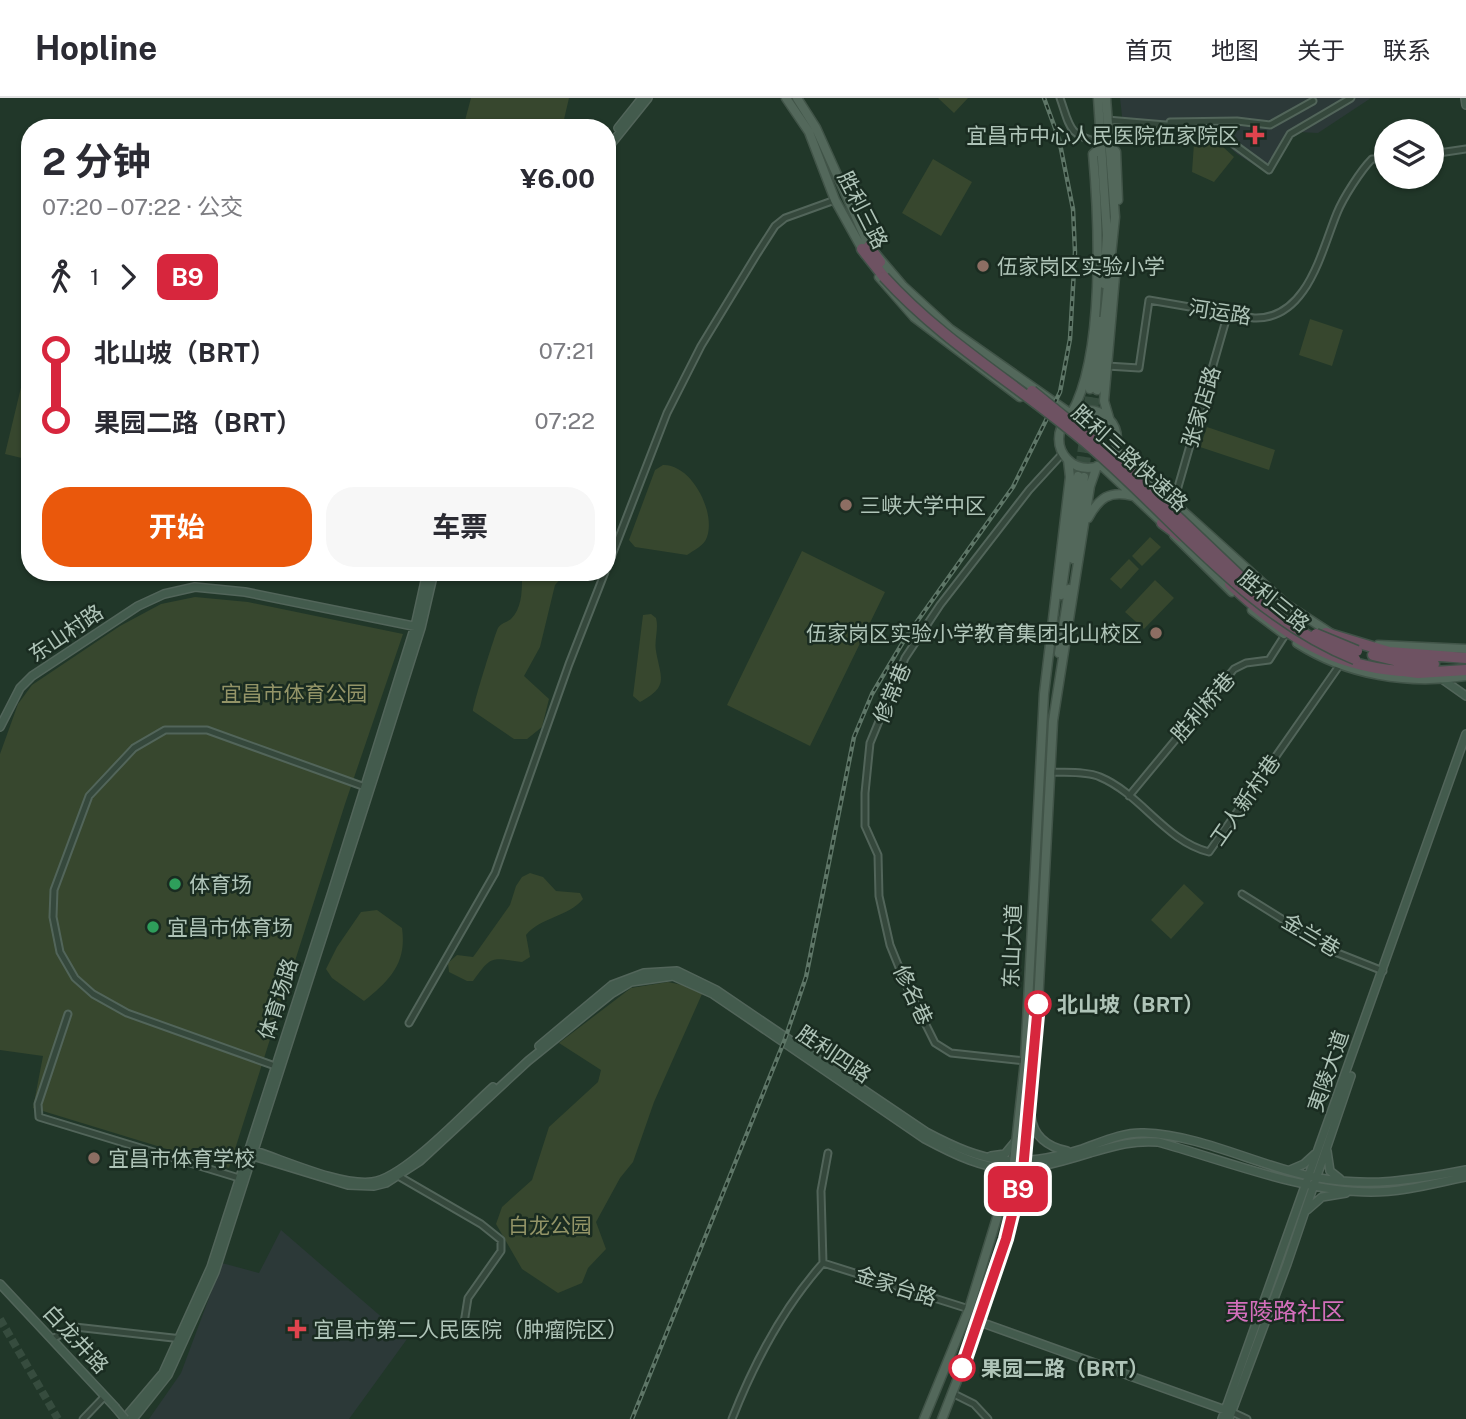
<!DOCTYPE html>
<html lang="zh">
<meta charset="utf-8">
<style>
:root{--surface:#fff;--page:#f7f7f7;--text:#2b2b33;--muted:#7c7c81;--line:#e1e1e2;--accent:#ea580c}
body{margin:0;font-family:"Public Sans","Noto Sans SC",sans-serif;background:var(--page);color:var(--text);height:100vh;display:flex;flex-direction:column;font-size:26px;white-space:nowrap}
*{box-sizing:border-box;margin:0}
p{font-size:23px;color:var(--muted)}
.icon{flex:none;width:38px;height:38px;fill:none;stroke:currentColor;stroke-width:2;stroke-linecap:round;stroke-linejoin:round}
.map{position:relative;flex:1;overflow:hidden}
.side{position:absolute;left:21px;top:21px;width:595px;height:462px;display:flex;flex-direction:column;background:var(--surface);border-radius:28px;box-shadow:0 2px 5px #0004}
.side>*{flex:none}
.badge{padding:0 14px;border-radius:10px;font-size:24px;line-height:46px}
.controls{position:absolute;left:1374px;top:21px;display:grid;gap:14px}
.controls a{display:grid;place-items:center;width:70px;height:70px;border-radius:50%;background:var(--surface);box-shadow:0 2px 5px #0004;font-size:35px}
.map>.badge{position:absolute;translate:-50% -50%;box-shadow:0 0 0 4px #fff}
.legs{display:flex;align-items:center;gap:10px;height:77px;padding:0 21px;font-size:23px}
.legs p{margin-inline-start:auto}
.head{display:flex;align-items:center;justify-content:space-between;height:119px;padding:0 21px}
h1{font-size:38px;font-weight:700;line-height:52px}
.button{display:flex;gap:14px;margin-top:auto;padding:14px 21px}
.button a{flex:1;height:80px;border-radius:28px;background:var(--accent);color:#fff;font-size:28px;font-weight:700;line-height:80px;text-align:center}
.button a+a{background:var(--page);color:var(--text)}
ul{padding:0 21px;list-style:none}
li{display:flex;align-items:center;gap:24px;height:70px;font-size:26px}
li i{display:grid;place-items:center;width:10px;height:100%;margin:0 9px;background:currentColor}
li i::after{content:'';width:18px;height:18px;margin:-9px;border:5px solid;border-radius:50%;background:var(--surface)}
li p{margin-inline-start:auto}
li:first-child i{background:linear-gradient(#0000 50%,currentColor 0)}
li:last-child i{background:linear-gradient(currentColor 50%,#0000 0)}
header{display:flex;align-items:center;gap:42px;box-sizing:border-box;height:98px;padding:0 35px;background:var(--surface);border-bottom:2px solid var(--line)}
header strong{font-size:33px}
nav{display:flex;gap:38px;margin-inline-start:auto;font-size:24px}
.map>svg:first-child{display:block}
.medical{fill:#2c3938}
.green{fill:#37472e}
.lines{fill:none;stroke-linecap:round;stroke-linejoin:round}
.primary-tunnel{stroke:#364c3e;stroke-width:8;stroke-dasharray:8 4;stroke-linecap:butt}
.street-casing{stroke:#52655a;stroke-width:9}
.secondary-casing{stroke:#52655a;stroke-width:10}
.primary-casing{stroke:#415448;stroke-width:11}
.highway-casing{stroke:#3f5247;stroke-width:13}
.street{stroke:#35483c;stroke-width:5}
.secondary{stroke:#435b4d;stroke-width:7}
.primary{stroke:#53685b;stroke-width:8}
.highway{stroke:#6e5262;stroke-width:10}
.rail-casing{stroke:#5e7667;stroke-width:4.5}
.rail{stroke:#1a2c21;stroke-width:2;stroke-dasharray:5;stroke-linecap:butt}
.secondary-bridge-casing{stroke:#52655a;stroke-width:10;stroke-linecap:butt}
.highway-bridge-casing{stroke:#3f5247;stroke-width:13;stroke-linecap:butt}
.secondary-bridge{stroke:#435b4d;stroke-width:7}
.highway-bridge{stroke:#6e5262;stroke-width:10}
.line-1-casing{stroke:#fff;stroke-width:16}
.line-1{stroke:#d7263d;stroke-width:10}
.health-dot{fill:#e0444e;stroke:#1a2c21;stroke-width:2.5}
.education-dot{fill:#8d6e63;stroke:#1a2c21;stroke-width:2.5}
.leisure-dot{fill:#2e9e5b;stroke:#1a2c21;stroke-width:2.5}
.stop-1-dot{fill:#fff;stroke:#d7263d;stroke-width:3.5}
.labels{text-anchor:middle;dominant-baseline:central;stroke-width:5;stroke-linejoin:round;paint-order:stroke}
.poi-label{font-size:21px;fill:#afc4b8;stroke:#1a2c21;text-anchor:start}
.street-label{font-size:21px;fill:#afc4b8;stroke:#1a2c21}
.park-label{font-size:21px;fill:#939467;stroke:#1a2c21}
.stop-label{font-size:21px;font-weight:bold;fill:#afc4b8;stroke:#1a2c21;text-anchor:start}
.quarter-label{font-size:24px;fill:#d46fbc;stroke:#1a2c21}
</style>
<header>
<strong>Hopline</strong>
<nav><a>首页</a><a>地图</a><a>关于</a><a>联系</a></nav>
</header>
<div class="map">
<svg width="1466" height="1321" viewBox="0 0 1466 1321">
<rect width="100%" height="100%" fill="#213729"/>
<!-- medical -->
<path class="medical" d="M1120,0H1371L1318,35L1298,34L1288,39L1270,77L1237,56L1212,33L1123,27Z
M281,1132L407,1241L349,1321H149L181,1275L222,1165L259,1175Z"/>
<!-- green -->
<path class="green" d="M471,0H569L562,30H463Z
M938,0H968L954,15Z
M1210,37L1234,59L1214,84L1192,74L1194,45Z
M933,61L972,84L941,138L902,115Z
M1310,221L1343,232L1332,268L1299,257Z
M30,252V362L5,356Z
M1207,329L1275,352L1269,372L1200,349Z
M663,367C691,366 716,413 707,439C704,448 694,452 687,457L635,449L629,442L655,372Z
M1150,439L1161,449L1142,468L1132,458Z
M802,453L885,494L810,648L727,607Z
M1129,461L1139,471L1121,491L1110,481Z
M522,474L565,476L555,487L540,549L524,578L549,601L542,629L527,641H514L473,613C473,607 495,536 498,530C501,525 506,525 511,521C523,509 522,490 522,474Z
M1155,482L1174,500L1144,531L1125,514Z
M195,499L248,504L403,536L345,706L229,1070L33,1010L43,958L0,952V656L18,606L32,587L120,528L161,506Z
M651,516L656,520C659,531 654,542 656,553C661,581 669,588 640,604L633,598L643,517Z
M530,775L543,779L556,793L580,795L583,801C568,819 541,819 526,837L530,859L522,864C492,860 492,856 473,883H467L449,874L448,865L457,857L473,859L476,855L510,807L516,788L522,779Z
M1184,786L1204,805L1171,841L1151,822Z
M377,812L402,830C407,865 390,882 364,903L332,880L326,871L337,849L361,814Z
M668,884L687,888L702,896L654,1004L633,1064L620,1080L596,1124L606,1151L588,1170L582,1185L558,1195L522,1171L496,1126L502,1109L532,1082L549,1029L598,984L601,972L559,945L631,890Z"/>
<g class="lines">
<!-- primary-tunnel -->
<path class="primary-tunnel" d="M1078,378L1090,291
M1084,379L1097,292
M0,1221L58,1321"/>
<!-- street casing -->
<g class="street-casing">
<path id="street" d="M1060,0C1070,28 1068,38 1099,44
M1107,22L1213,31L1269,72L1290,36L1351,0
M1170,24L1237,23L1270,27L1313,3
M1432,56L1466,51
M1107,268L1139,270L1149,202L1254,220C1307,222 1321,154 1337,115C1343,100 1361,72 1372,61H1386
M1174,403L1228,215
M607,470L667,315L701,248L757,156L775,128L785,120L835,102
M1051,674C1066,675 1086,673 1100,679C1141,696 1165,743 1209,754L1339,568
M1129,698L1234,571L1246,565L1269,562L1285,537
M1242,796L1335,854L1383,873
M68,916L38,1006L39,1019L239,1080
M409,925L495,775L569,566L605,474
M1025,963L951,955L935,945L907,889L890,847L879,798L878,757L865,728V695L870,645L905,560L940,507L1029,392L1063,355
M275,968L127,915L93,896L75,880L60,854L53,819L54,792L89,698L134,650L165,632H207L365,689
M400,1079L481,1126L501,1142V1153L468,1200L464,1225
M823,1165L969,1211
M52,1241L75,1229L182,1241
M952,1295L974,1306L988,1321
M1232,1314L1247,1321
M83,1321L105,1298
M732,1321C754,1265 783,1210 823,1165L821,1093L828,1055"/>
</g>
<!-- secondary casing -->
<g class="secondary-casing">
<path id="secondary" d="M1465,0L1466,7
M618,30L642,0
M607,51L648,0
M1442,581L1466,598
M0,629L20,590L32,578L138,508L164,496L195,489L245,494L418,529
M539,948L612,887L644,875L677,873L716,892L926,1034C986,1066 1017,1071 1082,1051C1102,1044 1123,1034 1144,1035C1202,1037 1258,1068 1314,1079C1367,1090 1414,1082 1466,1072
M1031,1018C1033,1038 1048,1049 1067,1053
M249,1051C282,1061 339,1088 372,1084C405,1080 467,1012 493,989
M1327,1053L1330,1073L1340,1081
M247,1056L348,1087L374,1088L386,1085L420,1063L528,963L611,896L631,884L673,878L713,896L925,1041C994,1078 1016,1078 1090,1055C1114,1048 1133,1042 1158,1044C1224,1062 1302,1094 1371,1094C1403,1094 1435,1085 1466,1079
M991,1058L1005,1056L1015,1044
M988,1069L1001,1081L1002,1097
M1290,1072L1304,1066L1315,1056
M1307,1112L1322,1099L1346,1095
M1007,1138L1028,1082L1045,1072
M0,1186L115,1309
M980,1224L1225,1312
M124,1321L163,1275L211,1169L332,794L415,528L427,474
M133,1321L168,1277L215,1174L386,641L421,530L434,474
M1222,1321L1466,636
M1229,1321L1287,1166L1351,978"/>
</g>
<!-- primary casing -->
<g class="primary-casing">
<path id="primary" d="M786,0L809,34L835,102L865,156
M797,0L816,30L869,148L903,188L950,231L1071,316C1105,257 1099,124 1093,56L1100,50
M1098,0L1107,137L1104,186
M1108,45L1116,54L1118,102
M879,179L914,219L1020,299
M1090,291L1100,223
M1097,292L1115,119L1106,0
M1059 341a29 29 0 1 1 58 0a29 29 0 1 1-58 0Z
M1109,320L1104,303L1116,167
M1115,352L1286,506L1332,536
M1101,367L1165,427
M1088,420C1099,400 1109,392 1133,398
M1174,437L1232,494
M1073,461L1084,379
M1061,497L1078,378
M1252,512L1284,536
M1297,545C1347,577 1408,587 1466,578
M1378,547L1466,551
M1059,555L1069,491
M924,1321L969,1211L1014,1064L1025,963L1044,596L1070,379L1068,362
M942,1321L980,1224L1023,1072L1035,963L1053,623L1090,388L1097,368"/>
</g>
<!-- highway casing -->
<g class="highway-casing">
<path id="highway" d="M869,148L880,164
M862,151L884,179
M1162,425L1181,439
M1230,486C1282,535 1327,567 1400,573
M1326,535L1389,554L1466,560
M1373,557L1406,565L1434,566
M1396,572L1418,575L1466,572"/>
</g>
<!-- street -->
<use href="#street" class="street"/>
<!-- secondary -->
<use href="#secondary" class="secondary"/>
<!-- primary -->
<use href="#primary" class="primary"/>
<!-- highway -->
<use href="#highway" class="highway"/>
<!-- rail casing -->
<g class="rail-casing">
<path id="rail" d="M632,1321L785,941L806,879L854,639L872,596L906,539L1013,389L1060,294L1070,241L1075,154L1073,111L1059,41L1044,0"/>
</g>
<!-- rail -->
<use href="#rail" class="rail"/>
<!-- secondary-bridge casing -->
<g class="secondary-bridge-casing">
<path id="secondary-bridge" d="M115,1309L125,1321"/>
</g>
<!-- highway-bridge casing -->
<g class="highway-bridge-casing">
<path id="highway-bridge" d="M884,179C943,244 1018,287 1084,343C1172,417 1246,518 1355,561
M1032,293L1122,366L1243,481
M1316,536L1357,553"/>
</g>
<!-- secondary-bridge -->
<use href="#secondary-bridge" class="secondary-bridge"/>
<!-- highway-bridge -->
<use href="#highway-bridge" class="highway-bridge"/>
</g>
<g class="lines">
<!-- line-1 casing -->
<g class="line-1-casing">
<path id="line-1" d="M962,1270L1006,1141L1023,1072L1038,906"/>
</g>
<!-- line-1 -->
<use href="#line-1" class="line-1"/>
</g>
<!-- markers -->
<g class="health-dot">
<path d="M1251.5 26.5h7v7h7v7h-7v7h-7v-7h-7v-7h7z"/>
<path d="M293.5 1220.5h7v7h7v7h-7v7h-7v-7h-7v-7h7z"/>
</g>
<g class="education-dot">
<circle cx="983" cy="168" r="7"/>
<circle cx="846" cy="407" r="7"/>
<circle cx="1156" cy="535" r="7"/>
<circle cx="94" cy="1060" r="7"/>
</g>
<g class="leisure-dot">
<circle cx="175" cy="786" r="7"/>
<circle cx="153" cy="829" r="7"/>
</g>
<g class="stop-1-dot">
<circle cx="1038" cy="906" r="12"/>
<circle cx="962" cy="1270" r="12"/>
</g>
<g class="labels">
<!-- poi labels -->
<g class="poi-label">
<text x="1239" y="37" text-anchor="end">宜昌市中心人民医院伍家院区</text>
<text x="997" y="168">伍家岗区实验小学</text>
<text x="860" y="407">三峡大学中区</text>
<text x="1142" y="535" text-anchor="end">伍家岗区实验小学教育集团北山校区</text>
<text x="189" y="786">体育场</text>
<text x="167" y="829">宜昌市体育场</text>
<text x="108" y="1060">宜昌市体育学校</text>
<text x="313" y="1231">宜昌市第二人民医院（肿瘤院区）</text>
</g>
<!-- street labels -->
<g class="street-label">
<text transform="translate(863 112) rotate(63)">胜利三路</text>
<text transform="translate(1220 214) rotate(9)">河运路</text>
<text transform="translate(1201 309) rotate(-73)">张家店路</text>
<text transform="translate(1130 360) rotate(42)">胜利三路快速路</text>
<text transform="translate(1274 503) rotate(39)">胜利三路</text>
<text transform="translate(66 535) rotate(-34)">东山村路</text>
<text transform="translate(892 595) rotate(-67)">修常巷</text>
<text transform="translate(1203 609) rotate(-49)">胜利桥巷</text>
<text transform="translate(1245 702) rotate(-55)">工人新村巷</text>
<text transform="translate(1311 837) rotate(31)">金兰巷</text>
<text transform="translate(1012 848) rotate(-88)">东山大道</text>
<text transform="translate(913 897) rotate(65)">修名巷</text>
<text transform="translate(278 901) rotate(-72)">体育场路</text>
<text transform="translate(834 956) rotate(34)">胜利四路</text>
<text transform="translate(1328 973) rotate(-71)">夷陵大道</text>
<text transform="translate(896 1188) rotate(18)">金家台路</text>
<text transform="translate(76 1241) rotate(47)">白龙井路</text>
</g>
<!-- park labels -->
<g class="park-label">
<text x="294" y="595">宜昌市体育公园</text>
<text x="550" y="1127">白龙公园</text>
</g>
<!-- stop labels -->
<g class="stop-label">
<text x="1057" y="906">北山坡（BRT）</text>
<text x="981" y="1270">果园二路（BRT）</text>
</g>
<!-- quarter labels -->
<g class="quarter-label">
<text x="1285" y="1213">夷陵路社区</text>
</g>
</g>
</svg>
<div class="controls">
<a><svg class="icon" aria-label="layers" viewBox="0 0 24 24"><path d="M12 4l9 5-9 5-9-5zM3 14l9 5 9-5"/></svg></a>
</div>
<b class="badge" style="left:1018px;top:1091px;background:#d7263d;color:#fff">B9</b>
<section class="side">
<div class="head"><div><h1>2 分钟</h1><p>07:20 – 07:22 · 公交</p></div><b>¥6.00</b></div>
<div class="legs"><svg class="icon" aria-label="walk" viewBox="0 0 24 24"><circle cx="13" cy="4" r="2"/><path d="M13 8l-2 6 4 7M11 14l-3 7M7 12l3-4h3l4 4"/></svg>1<svg class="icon" aria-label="forward" viewBox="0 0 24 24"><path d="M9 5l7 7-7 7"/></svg><b class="badge" style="background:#d7263d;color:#fff">B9</b></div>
<ul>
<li><i style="color:#d7263d"></i><b>北山坡（BRT）</b><p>07:21</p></li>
<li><i style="color:#d7263d"></i><b>果园二路（BRT）</b><p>07:22</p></li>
</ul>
<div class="button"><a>开始</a><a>车票</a></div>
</section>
</div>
